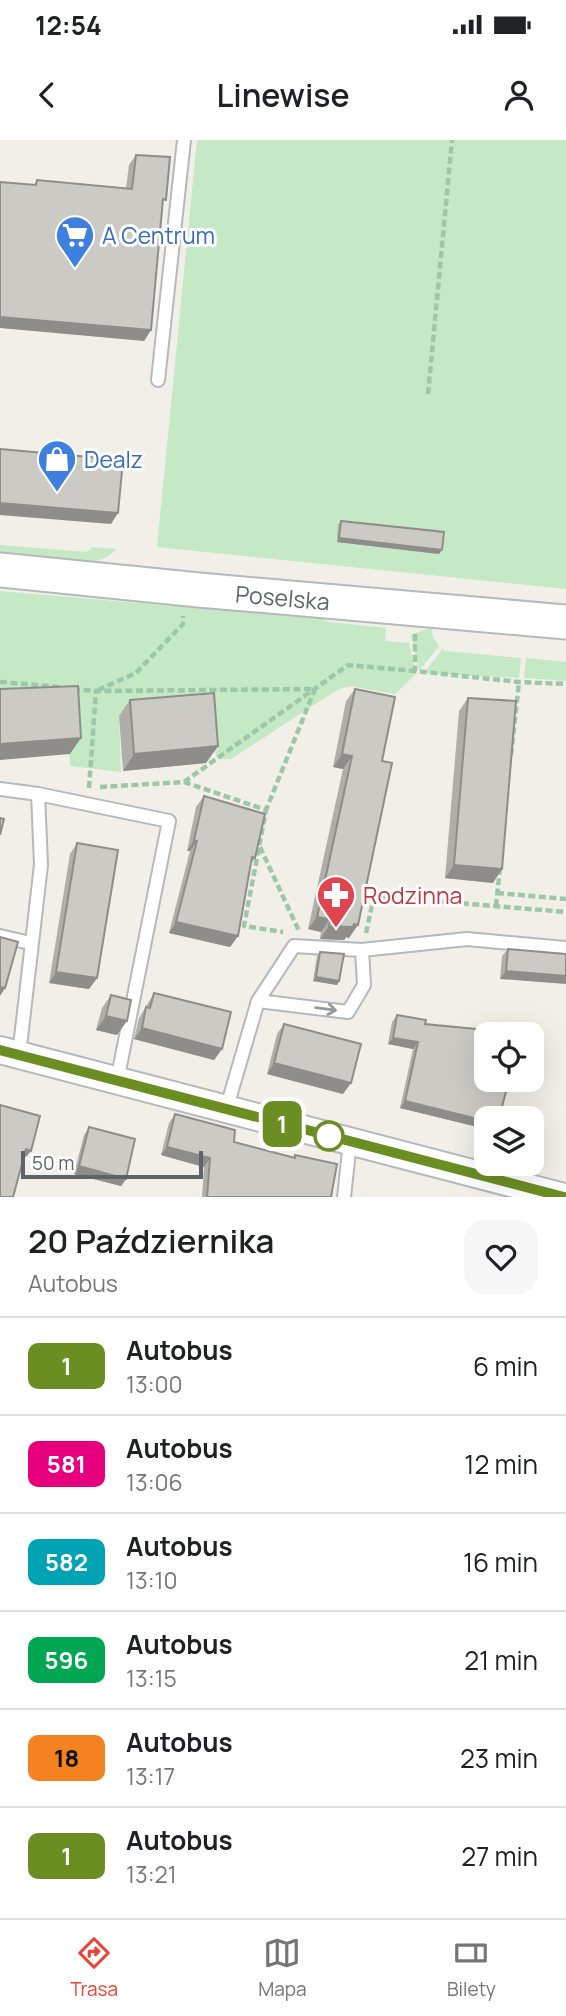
<!DOCTYPE html>
<html lang="pl">
<meta charset="utf-8">
<style>
:root{--surface:#fff;--page:#f6f6f6;--text:#202124;--muted:#757577;--line:#e0e0e0;--accent:#ea4335}
body{margin:0;font-family:Manrope,sans-serif;background:var(--page);color:var(--text);height:100vh;display:flex;flex-direction:column;font-size:26px;white-space:nowrap}
*{box-sizing:border-box;margin:0}
p{font-size:23px;color:var(--muted)}
.icon{flex:none;width:38px;height:38px;fill:none;stroke:currentColor;stroke-width:2;stroke-linecap:round;stroke-linejoin:round}
.map{position:relative;height:1057px;overflow:hidden}
.details{display:flex;flex-direction:column;background:var(--surface);flex:1}
.details>*{flex:none}
.badge{padding:0 14px;border-radius:10px;font-size:24px;line-height:46px}
.buttons{position:absolute;left:474px;top:882px;display:grid;gap:14px}
.buttons a{display:grid;place-items:center;width:70px;height:70px;border-radius:14px;background:var(--surface);box-shadow:0 7px 28px #0002;font-size:35px}
.scale{position:absolute;left:21px;bottom:18px;width:182px;box-sizing:border-box;padding-left:7px;border:4px solid #5f6368;border-top:0;font-size:19px;line-height:24px;white-space:nowrap;color:#5f6368;-webkit-text-stroke:5px #fff;paint-order:stroke}
.map>.badge{position:absolute;translate:-50% -50%;box-shadow:0 0 0 4px #fff}
.round{display:grid;place-items:center;flex:none;width:74px;height:74px;border-radius:21px;background:var(--page)}
.overview{display:flex;align-items:center;justify-content:space-between;height:119px;padding:0 28px}
h1{font-size:33px;font-weight:600;line-height:52px}
ul{padding:0;list-style:none}
li{display:flex;align-items:center;gap:21px;height:98px;padding:0 28px;border-top:2px solid var(--line)}
li div{flex:1}
li b{display:block;font-size:26px}
li em{font-style:normal}
li .badge{min-width:77px;font-weight:700;text-align:center}
.status{display:flex;justify-content:space-between;align-items:center;height:49px;padding:0 35px;background:var(--surface);direction:ltr}
.status svg{height:19px;fill:currentColor}
header{display:flex;justify-content:space-between;align-items:center;height:91px;padding:0 28px;background:var(--surface);font-size:32px;font-weight:600}
.menu{display:flex;justify-content:space-around;align-items:center;height:98px;border-top:2px solid var(--line);background:var(--surface);font-size:19px;color:var(--muted)}
.menu a{display:grid;justify-items:center;gap:4px}
.menu .active{color:var(--accent)}
.map>svg:first-child{display:block}
.green{fill:#c5e8c5}
.lines{fill:none;stroke-linecap:round;stroke-linejoin:round}
.service-casing{stroke:#b5b8bc;stroke-width:16}
.minor-casing{stroke:#b5b8bc;stroke-width:30}
.tertiary-casing{stroke:#b5b8bc;stroke-width:37}
.path{stroke:#9cc7a9;stroke-width:4.5;stroke-dasharray:7 3.5;stroke-linecap:butt}
.service{stroke:#fff;stroke-width:12}
.minor{stroke:#fff;stroke-width:26}
.tertiary{stroke:#fff;stroke-width:33}
.wall{fill:#afaea9}
.shaded-wall{fill:#8f8d8a}
.building{fill:#cccac5;stroke:#8f8d8a;stroke-width:2}
.oneway{stroke:#979a9d}
.line-casing{stroke:#fff;stroke-width:16}
.line{stroke:#6b8e23;stroke-width:10}
.stop-dot{fill:#fff;stroke:#6b8e23;stroke-width:3.5}
.labels{text-anchor:middle;dominant-baseline:central;stroke-width:6;stroke-linejoin:round;paint-order:stroke}
.shop-label{font-size:23px;fill:#366cbe;stroke:#fff;text-anchor:start}
.street-label{font-size:23px;fill:#5f6368;stroke:#fff}
.health-label{font-size:23px;fill:#be3a42;stroke:#fff;text-anchor:start}
</style>
<div class="status"><b>12:54</b><svg viewBox="0 0 49 12"><path d="M0 12V9h3v3zM5 12V6h3v6zM10 12V3h3v9zM15 12V0h3v12zM26 1h20v11H26zM47 4h2v5h-2z"/></svg></div>
<header><svg class="icon" aria-label="back" viewBox="0 0 24 24"><path d="M15 5l-7 7 7 7"/></svg>Linewise<svg class="icon" aria-label="person" viewBox="0 0 24 24"><circle cx="12" cy="8" r="4"/><path d="M4 21q1-7 8-7t8 7"/></svg></header>
<div class="map">
<svg width="566" height="1057" viewBox="0 0 566 1057">
<rect width="100%" height="100%" fill="#f1efe8"/>
<!-- green -->
<path class="green" d="M197,0H566V449L157,407Z
M0,405L87,412L92,407L117,409L107,417L93,422L0,413Z
M0,451L196,468L305,472L329,482L386,488L385,501L409,503L416,534L395,554L350,546L337,550L231,619H217L203,570L119,576L121,632L70,626L66,563L0,565Z
M432,487L433,497L439,506L419,531L411,495Z
M441,508L445,511L521,518L519,538L424,533L441,511Z
M526,518L566,522V541L524,538Z"/>
<g class="lines">
<!-- service casing -->
<g class="service-casing">
<path id="service" d="M158,240L184,0
M0,649L38,654L41,725L19,915
M38,654L169,681L117,941
M0,796L30,803
M362,810L467,799L566,808
M226,970L258,861L294,806L362,810L364,845L348,872L258,861
M344,1057L350,1002"/>
</g>
<!-- minor casing -->
<g class="minor-casing">
<path id="minor" d="M0,910L564,1057"/>
</g>
<!-- tertiary casing -->
<g class="tertiary-casing">
<g id="tertiary">
<path id="s1" d="M0,430L199,450L566,482"/>
</g>
</g>
<!-- path -->
<path class="path" d="M428,254L452,0
M415,494V531L519,542L566,544
M0,542L60,547
M73,549L96,551L315,549L266,670
M98,550L136,533L183,484V476
M511,615L519,542
M184,642L348,525L415,531
M100,647L184,642L266,670L244,786L283,792
M89,648L96,551
M260,707L299,791
M497,753L566,759
M496,766L500,728
M366,793L374,756L566,772"/>
<!-- service -->
<use href="#service" class="service"/>
<!-- minor -->
<use href="#minor" class="minor"/>
<!-- tertiary -->
<use href="#tertiary" class="tertiary"/>
</g>
<!-- wall -->
<path class="wall" d="M136,15L163,64L151,190L144,201L34,45L37,40L126,48L129,25Z
M341,381L439,414L337,402L338,385Z
M355,549L382,621L349,798L346,797L344,800L320,799L321,792L308,789L343,629L333,627L346,561Z
M468,558L493,743L445,738L459,571Z
M130,560L218,606L206,623L123,631L119,576Z
M204,656L255,718L251,724L238,796L230,807L169,793L190,711H187L196,667Z
M77,703L97,838L89,849L49,843L70,714Z
M508,809L566,814L500,839L502,816Z
M320,812L339,841L337,845L313,841L317,816Z
M154,853L222,909L214,920L134,899L139,878Z
M111,855L117,895L96,890L102,868Z
M397,875L425,884L486,978V989L400,968L413,909L388,904L392,882Z
M284,884L343,954L267,934L277,894Z
M175,974L234,1002L294,1017L295,1015L331,1057H202L204,1027L161,1015L169,983Z
M89,987L126,1039L121,1046L74,1034L84,995Z"/>
<!-- shaded-wall -->
<path class="shaded-wall" d="M0,177L151,190L144,201L0,188Z
M0,363L118,373L111,384L0,375Z
M339,398L442,410L439,414L337,402Z
M81,598L70,614L0,620V604Z
M218,606L206,623L123,631L134,614Z
M342,614L352,616L343,629L333,627Z
M194,700L197,701L190,711H187Z
M454,725L502,729L493,743L445,738Z
M317,777L330,779L321,792L308,789Z
M176,782L238,796L230,807L169,793Z
M354,784L358,785L349,798L346,797L344,800L320,799L329,786Z
M506,831L566,836V844L500,839Z
M56,832L97,838L89,849L49,843Z
M316,837L339,841L337,845L313,841Z
M0,847L5,848L0,856Z
M106,876L127,881L117,895L96,890Z
M142,888L222,909L214,920L134,899Z
M393,898L418,902L413,909L388,904Z
M274,923L351,943L343,954L267,934Z
M405,961L486,981V989L400,968Z
M167,1007L210,1018L204,1027L161,1015Z
M26,1009L31,1011L26,1017L21,1016Z
M79,1026L126,1039L121,1046L74,1034Z"/>
<!-- building -->
<path class="building" d="M136,15L170,17L166,60L163,59L151,190L0,177V42L36,45L37,40L132,49Z
M0,309L123,320L118,373L0,363Z
M341,381L444,392L442,410L339,398Z
M78,546L81,598L0,604V549Z
M355,549L395,557L382,621L392,623L358,785L354,784L353,787L329,786L330,779L317,777L352,616L342,614Z
M214,553L218,606L134,614L130,560Z
M468,558L516,561L502,729L454,725Z
M204,656L265,674L255,718L252,717L238,796L176,782L197,701L194,700Z
M0,678L4,679L0,695Z
M77,703L118,710L97,838L56,832Z
M0,797L18,802L5,848L0,847Z
M508,809L566,814V836L506,831Z
M320,812L344,814L339,841L316,837Z
M154,853L231,872L222,909L142,888L146,867L150,868Z
M111,855L131,860L127,881L106,876Z
M397,875L426,880L425,884L518,893V894H486V940H509L499,978H486V981L405,961L418,902L393,898Z
M284,884L361,904L351,943L274,923Z
M0,965L40,976L31,1011L26,1009L13,1057H0Z
M175,974L235,990L234,1002L295,1018V1015L337,1024L331,1057H207L210,1018L167,1007Z
M89,987L135,999L126,1039L79,1026Z"/>
<!-- one-way arrows -->
<defs><path id="oneway-shaft" d="M-6 0H5M1.5-3L5.5 0L1.5 3" fill="none" stroke-width="1.6" stroke-linecap="round" stroke-linejoin="round" transform="scale(1.75)"/></defs>
<use class="oneway" href="#oneway-shaft" transform="translate(326 869) rotate(7)"/>
<g class="lines">
<!-- line casing -->
<g class="line-casing">
<path id="line" d="M0,910L564,1057"/>
</g>
<!-- line -->
<use href="#line" class="line"/>
</g>
<!-- icons -->
<defs>
<g id="supermarket-pin" transform="scale(2.0125)"><path d="M0 17L-7.5 6A9.5 9.5 0 1 1 7.5 6Z" fill="#3f7fe0" stroke="#fff"/><path d="M-6-5.5h2.5l.6 2H6L4.5 2H-2.5L-4.4-4H-6ZM-1.5 3.2a1.3 1.3 0 1 0 .1 0ZM3 3.2a1.3 1.3 0 1 0 .1 0Z" fill="#fff"/></g>
<g id="shop-pin" transform="scale(2.0125)"><path d="M0 17L-7.5 6A9.5 9.5 0 1 1 7.5 6Z" fill="#3f7fe0" stroke="#fff"/><path d="M-5-2.5h2.3a2.7 3.5 0 0 1 5.4 0H5L5.5 6h-11ZM-1.5-2.5h3a1.5 2.3 0 0 0-3 0Z" fill="#fff"/></g>
<g id="pharmacy-pin" transform="scale(2.0125)"><path d="M0 17L-7.5 6A9.5 9.5 0 1 1 7.5 6Z" fill="#e0444e" stroke="#fff"/><path d="M-2-6h4v4h4v4h-4v4h-4v-4h-4v-4h4Z" fill="#fff"/></g>
</defs>
<g fill-rule="evenodd">
<use href="#supermarket-pin" x="75" y="95"/>
<use href="#shop-pin" x="57" y="319"/>
<use href="#pharmacy-pin" x="336" y="755"/>
</g>
<!-- markers -->
<circle class="stop-dot" cx="329" cy="996" r="14"/>
<g class="labels">
<!-- shop labels -->
<g class="shop-label">
<text x="102" y="95">A Centrum</text>
<text x="84" y="319">Dealz</text>
</g>
<!-- street labels -->
<g class="street-label">
<text stroke="none"><textPath href="#s1" startOffset="284">Poselska</textPath></text>
</g>
<!-- health labels -->
<g class="health-label">
<text x="363" y="755">Rodzinna</text>
</g>
</g>
</svg>
<div class="buttons">
<a><svg class="icon" aria-label="locate" viewBox="0 0 24 24"><circle cx="12" cy="12" r="6"/><path d="M12 2v4M12 18v4M2 12h4M18 12h4"/></svg></a>
<a><svg class="icon" aria-label="layers" viewBox="0 0 24 24"><path d="M12 4l9 5-9 5-9-5zM3 14l9 5 9-5"/></svg></a>
</div>
<div class="scale">50 m</div>
<b class="badge" style="left:282px;top:984px;background:#6b8e23;color:#fff">1</b>
</div>
<section class="details">
<div class="overview"><div><h1>20 Października</h1><p>Autobus</p></div><a class="round"><svg class="icon" aria-label="heart" viewBox="0 0 24 24"><path d="M12 20l-8-8c-3-5 5-10 8-4 3-6 11-1 8 4z"/></svg></a></div>
<ul>
<li><span class="badge" style="background:#6b8e23;color:#fff">1</span><div><b>Autobus</b><p>13:00</p></div><em>6 min</em></li>
<li><span class="badge" style="background:#e6007e;color:#fff">581</span><div><b>Autobus</b><p>13:06</p></div><em>12 min</em></li>
<li><span class="badge" style="background:#00a3b4;color:#fff">582</span><div><b>Autobus</b><p>13:10</p></div><em>16 min</em></li>
<li><span class="badge" style="background:#00a651;color:#fff">596</span><div><b>Autobus</b><p>13:15</p></div><em>21 min</em></li>
<li><span class="badge" style="background:#f58220;color:#111">18</span><div><b>Autobus</b><p>13:17</p></div><em>23 min</em></li>
<li><span class="badge" style="background:#6b8e23;color:#fff">1</span><div><b>Autobus</b><p>13:21</p></div><em>27 min</em></li>
</ul>
</section>
<nav class="menu">
<a class="active"><svg class="icon" aria-label="directions" viewBox="0 0 24 24"><path d="M12 3l9 9-9 9-9-9zM9 14v-3h6M13 9l2 2-2 2"/></svg>Trasa</a>
<a><svg class="icon" aria-label="map" viewBox="0 0 24 24"><path d="M3 6l6-2 6 2 6-2v14l-6 2-6-2-6 2zM9 4v14M15 6v14"/></svg>Mapa</a>
<a><svg class="icon" aria-label="tickets" viewBox="0 0 24 24"><path d="M3 7h18v10H3zM15 7v10"/></svg>Bilety</a>
</nav>
